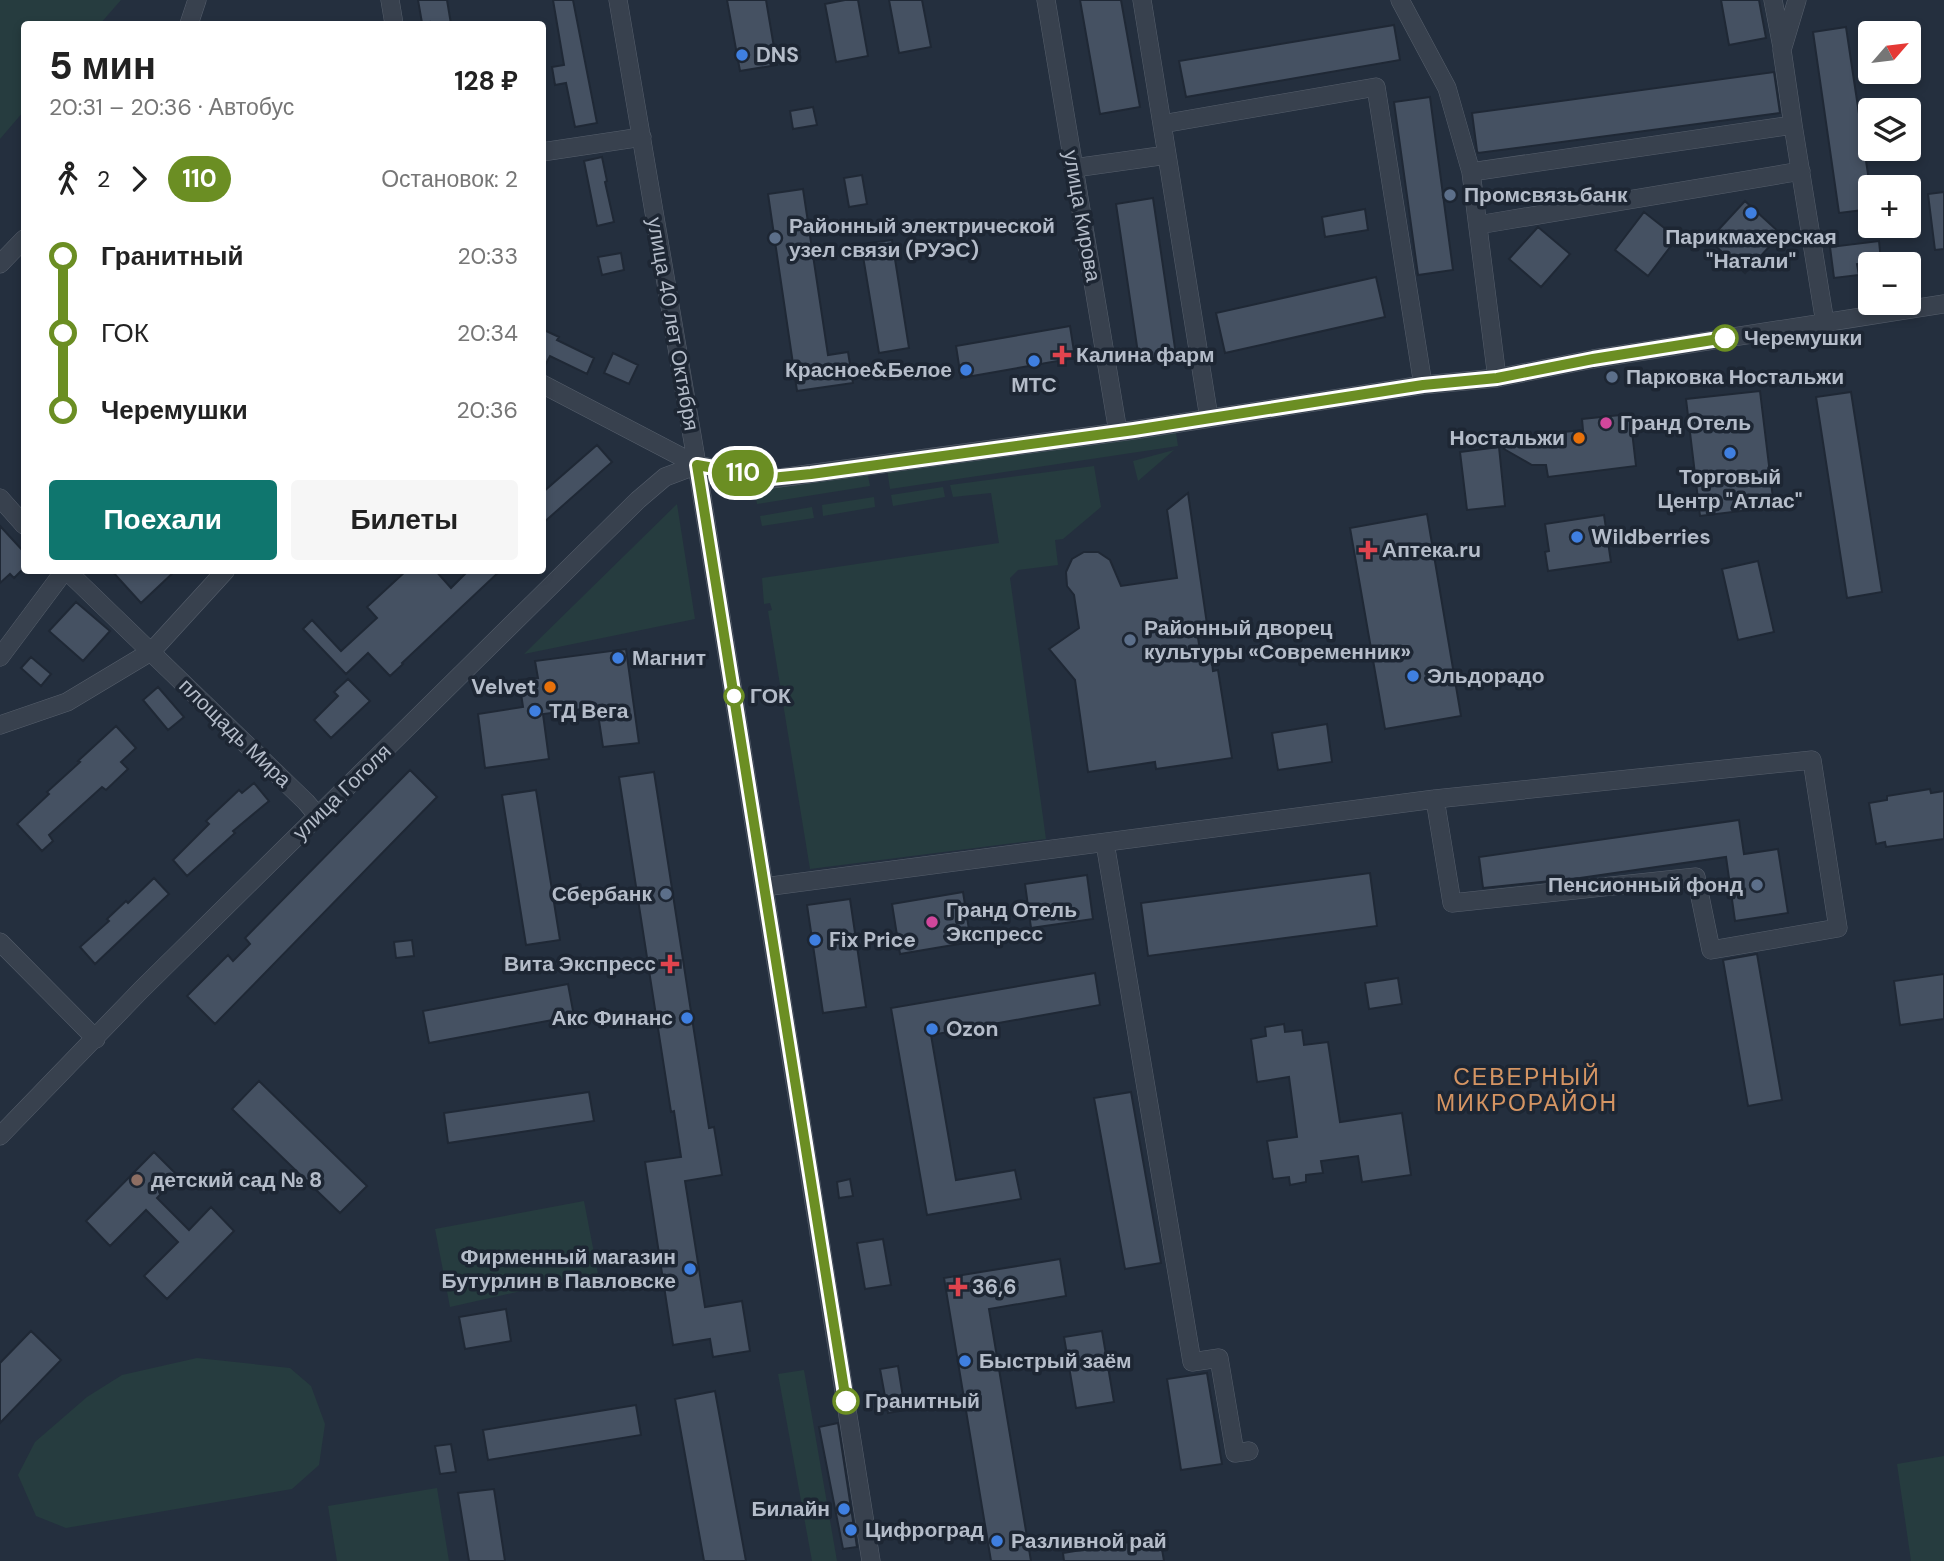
<!DOCTYPE html>
<html lang="ru">
<meta charset="utf-8">
<style>
:root{--surface:#fff;--page:#f6f6f6;--text:#222;--muted:#767676;--accent:#0f766e}
body{margin:0;font-family:"DM Sans",sans-serif;background:var(--page);color:var(--text);height:100vh;display:flex;flex-direction:column;font-size:26px;white-space:nowrap}
*{box-sizing:border-box;margin:0}
p{font-size:23px;color:var(--muted)}
.icon{flex:none;width:38px;height:38px;fill:none;stroke:currentColor;stroke-width:2;stroke-linecap:round;stroke-linejoin:round}
.map{position:relative;flex:1;overflow:hidden}
.details{position:absolute;left:21px;top:21px;width:525px;height:553px;display:flex;flex-direction:column;background:var(--surface);border-radius:7px;box-shadow:0 4px 10px #0003}
.details>*{flex:none}
.badge{padding:0 14px;border-radius:23px;font-size:24px;line-height:46px}
.needle{width:46px;rotate:62deg}
.controls{position:absolute;left:1858px;top:21px;display:grid;gap:14px}
.controls a{display:grid;place-items:center;width:63px;height:63px;border-radius:7px;background:var(--surface);box-shadow:0 4px 10px #0003;font-size:35px}
.map>.badge{position:absolute;translate:-50% -50%;box-shadow:0 0 0 4px #fff}
.legs{display:flex;align-items:center;gap:10px;height:77px;padding:0 28px;font-size:23px}
.legs p{margin-inline-start:auto}
.overview{display:flex;align-items:center;justify-content:space-between;height:119px;padding:0 28px}
h1{font-size:38px;font-weight:800;line-height:52px}
.cta{display:flex;gap:14px;margin-top:auto;padding:14px 28px}
.cta a{flex:1;height:80px;border-radius:7px;background:var(--accent);color:#fff;font-size:28px;font-weight:800;line-height:80px;text-align:center}
.cta a+a{background:var(--page);color:var(--text)}
ul{padding:0 28px;list-style:none}
li{display:flex;align-items:center;gap:24px;height:77px;font-size:26px}
li i{display:grid;place-items:center;width:10px;height:100%;margin:0 9px;background:currentColor}
li i::after{content:'';width:18px;height:18px;margin:-9px;border:5px solid;border-radius:50%;background:var(--surface)}
li p{margin-inline-start:auto}
li:first-child i{background:linear-gradient(#0000 50%,currentColor 0)}
li:last-child i{background:linear-gradient(currentColor 50%,#0000 0)}
.map>svg:first-child{display:block}
.green{fill:#263c3f}
.building{fill:#455162;stroke:#1f2835;stroke-width:2}
.lines{fill:none;stroke-linecap:round;stroke-linejoin:round}
.minor-casing{stroke:#565f6c;stroke-width:19}
.minor{stroke:#38414e;stroke-width:18}
.line-1-casing{stroke:#fff;stroke-width:16}
.line-1{stroke:#6b8e23;stroke-width:10}
.shop-dot{fill:#3f7fe0;stroke:#1d2633;stroke-width:2.5}
.service-dot{fill:#5c6f8a;stroke:#1d2633;stroke-width:2.5}
.stop-1-dot{fill:#fff;stroke:#6b8e23;stroke-width:3.5}
.health-dot{fill:#e0444e;stroke:#1d2633;stroke-width:2.5}
.hotel-dot{fill:#d1479c;stroke:#1d2633;stroke-width:2.5}
.food-dot{fill:#e8710a;stroke:#1d2633;stroke-width:2.5}
.education-dot{fill:#8d6e63;stroke:#1d2633;stroke-width:2.5}
.labels{text-anchor:middle;dominant-baseline:central;stroke-width:7;stroke-linejoin:round;paint-order:stroke}
.poi-label{font-size:21px;font-weight:bold;fill:#b4bcc9;stroke:#1d2633;text-anchor:start}
.street-label{font-size:21px;fill:#b4bcc9;stroke:#1d2633}
.stop-label{font-size:21px;font-weight:bold;fill:#b4bcc9;stroke:#1d2633;text-anchor:start}
.neighbourhood-label{font-size:23px;letter-spacing:2px;fill:#d59563;stroke:#1d2633}
</style>
<div class="map">
<svg width="1944" height="1561" viewBox="0 0 1944 1561">
<rect width="100%" height="100%" fill="#242f3e"/>
<!-- green -->
<path class="green" d="M0,0H121L100,24H24V111L0,139Z
M1175,426L1178,446L890,489L887,469Z
M1174,450L1138,481L1133,461Z
M1094,466L1101,507L1063,539L1055,540L1058,565L1018,570L1010,578L1046,839L810,869L768,611L772,610L770,603L764,604L762,578L999,543L991,493L953,497L950,485Z
M867,470L870,486L757,504L754,487Z
M943,487L945,497L893,506L891,495Z
M874,497L875,507L823,516L822,505Z
M677,504L695,619L524,654Z
M812,507L814,518L762,526L760,516Z
M584,1201L598,1274L450,1307L435,1229Z
M197,1358L290,1368L311,1386L325,1424L319,1465L292,1489L66,1528L36,1516L18,1475L35,1442L87,1397L122,1375Z
M804,1370L837,1561H812L778,1374Z
M1944,1456V1561H1911L1897,1464Z
M437,1488L449,1561H337L328,1506Z"/>
<!-- building -->
<path class="building" d="M418,0H447L451,24H430V22L422,23Z
M553,0H573L597,123L575,127L566,83L555,85L552,67L564,65Z
M727,0H766L777,65L740,71Z
M845,0H858L868,56L836,62L825,4Z
M889,0H922L931,47L899,53Z
M1080,0H1121L1140,107L1100,114Z
M1721,0H1759L1766,38L1729,45Z
M1394,25L1400,60L1186,97L1179,61Z
M1846,27L1871,194V209L1839,213L1813,32Z
M1774,72L1780,113L1478,153L1477,151L1472,113Z
M1430,97L1453,270L1418,275L1394,102Z
M813,107L817,125L793,129L790,111Z
M602,157L607,181L605,182L614,222L597,226L584,161Z
M862,175L867,204L849,207L844,178Z
M803,189L828,355L848,352L853,383L797,391L768,194Z
M1944,192V249L1935,250L1928,194Z
M1153,198L1176,355L1139,360L1116,204Z
M1745,201L1781,234L1745,273L1709,240Z
M1365,209L1368,230L1325,237L1322,217Z
M1644,212L1677,238L1648,276L1615,250Z
M1538,227L1570,254L1541,287L1509,259Z
M892,240L909,348L879,353L861,244Z
M1879,241L1881,261L1857,264L1859,275L1834,278L1830,247Z
M621,253L624,270L602,275L598,257Z
M1376,277L1385,317L1225,353L1216,313Z
M1070,326L1075,358L961,378L956,346Z
M542,329L559,337L557,340L594,358L587,374L550,356L542,371Z
M613,353L638,365L629,384L604,373Z
M1760,391L1774,507L1700,516L1686,399Z
M1851,392L1882,592L1847,598L1816,397Z
M1630,414L1636,466L1548,477L1546,465H1532L1504,449L1511,437L1583,430L1582,419Z
M597,445L612,462L542,524V493Z
M1499,447L1505,506L1467,510L1460,452Z
M1188,493L1207,624L1196,625L1201,657L1211,655L1213,671L1218,670L1232,758L1156,769L1155,762L1088,772L1075,680L1049,649L1079,628L1074,595L1067,586L1066,572L1072,559L1084,552H1098L1110,560L1121,586L1177,578L1167,510Z
M1427,514L1461,716L1385,729L1350,528Z
M1604,515L1611,562L1548,571L1545,552L1549,551L1545,524Z
M0,526L24,552V568L14,578L10,574L0,583Z
M1758,561L1774,632L1738,640L1722,569Z
M111,570H176L141,603Z
M407,570H435L451,588L469,570H501L402,663L403,664L390,676L368,653L346,674L303,629L312,620L341,651L377,618L367,607Z
M76,602L110,631L83,661L49,631Z
M626,649L639,743L603,747L597,707L543,714L549,759L485,768L478,714L523,707L519,680L538,678L535,661Z
M31,657L51,674L41,686L21,668Z
M348,679L370,701L331,738L314,720L338,696L334,692Z
M158,687L184,717L168,730L143,700Z
M1327,724L1332,762L1278,770L1272,733Z
M116,726L136,748L121,762L128,769L106,790L102,787L49,835L53,841L42,851L17,824L49,794L47,792L80,762L78,761Z
M410,770L437,797L215,1024L187,996L228,955L233,961L250,944L245,938Z
M654,772L709,1128L714,1127L722,1175L685,1181L705,1307L742,1301L750,1351L713,1357L710,1339L673,1345L645,1162L681,1157L674,1111L671,1112L619,777Z
M254,783L269,801L233,831L235,833L187,876L173,860L209,824L206,821L239,790L242,793Z
M1930,789L1931,793L1944,791V839L1886,847L1885,842L1876,844L1869,803L1887,800V796Z
M536,790L560,940L526,945L502,795Z
M1739,820L1744,854L1778,849L1788,913L1735,921L1726,857L1580,878L1483,888L1479,857Z
M1370,873L1377,926L1148,956L1141,903Z
M1087,875L1093,919L1031,928L1025,884Z
M154,878L169,894L95,964L80,947L109,921L107,919L126,901L128,903Z
M963,892L971,942L900,954L892,904Z
M850,899L866,1007L823,1013L807,905Z
M412,940L414,956L396,958L394,942Z
M1757,954L1782,1100L1748,1106L1723,960Z
M1095,973L1100,1005L931,1035L956,1180L1015,1170L1021,1199L927,1215L891,1008Z
M1944,974V1019L1900,1025L1894,981Z
M1398,978L1402,1004L1369,1009L1365,983Z
M568,984L574,1016L429,1043L423,1011Z
M1284,1024L1285,1032L1302,1030L1304,1045L1328,1042L1340,1122L1402,1113L1411,1175L1362,1182L1358,1156L1321,1161L1323,1173L1306,1175V1182L1290,1185L1289,1177L1273,1179L1267,1141L1297,1137L1289,1077L1257,1082L1251,1039L1266,1036L1265,1027Z
M259,1081L367,1186L340,1213L232,1109Z
M589,1092L594,1121L448,1143L444,1113Z
M1131,1092L1161,1263L1125,1269L1094,1098Z
M154,1152L178,1176L157,1198L189,1230L211,1207L234,1231L167,1299L144,1276L178,1242L146,1210L110,1246L86,1221Z
M850,1179L853,1196L839,1198L837,1182Z
M883,1239L891,1285L865,1289L857,1243Z
M1060,1259L1066,1296L989,1309L1031,1561H991L944,1278Z
M506,1309L511,1341L465,1349L459,1317Z
M31,1331L61,1360L0,1423V1363Z
M1102,1331L1114,1402L1076,1408L1064,1337Z
M898,1366L905,1410L888,1413L880,1369Z
M1207,1373L1222,1464L1181,1470L1167,1379Z
M715,1391L746,1561H704L675,1399Z
M636,1405L641,1435L488,1460L483,1430Z
M838,1423L857,1547L843,1549L819,1427Z
M451,1444L456,1472L440,1474L435,1446Z
M494,1489L505,1561H469L458,1493Z
M1160,1537L1164,1561H1064L1063,1553Z"/>
<g class="lines">
<!-- minor casing -->
<g class="minor-casing">
<path id="minor" d="M390,0L394,24
M618,0L697,465L871,1561
M1046,0L1118,432
M1142,0L1167,155
M1400,0L1447,88L1471,172
M1773,0L1782,47
M189,24L197,0
M1162,124L1376,87L1423,385
M1793,125L1782,50L1797,0
M542,152L642,137
M1074,168L1167,155L1209,418
M1478,225L1801,171
M0,264L24,239
M1497,378L1471,172L1793,125L1825,323
M542,384L697,465L771,479L1134,430L1423,385L1497,378L1593,359L1944,304
M0,498L24,525
M66,570L306,802L317,815
M0,657L65,570
M0,725L67,702L152,651L226,570
M1105,843L1192,1362L1219,1358L1235,1453L1249,1451
M764,887L1435,799L1812,760L1838,928L1711,950L1696,877L1452,903L1435,799
M0,942L96,1039
M0,1136L141,990L638,500L665,477L697,465"/>
</g>
<!-- minor -->
<use href="#minor" class="minor"/>
</g>
<g class="lines">
<!-- line-1 casing -->
<g class="line-1-casing">
<path id="line-1" d="M846,1401L697,465L771,478L811,474L1134,430L1423,385L1497,378L1593,359L1725,338"/>
</g>
<!-- line-1 -->
<use href="#line-1" class="line-1"/>
</g>
<!-- markers -->
<g class="shop-dot">
<circle cx="742" cy="55" r="7"/>
<circle cx="1751" cy="213" r="7"/>
<circle cx="1034" cy="361" r="7"/>
<circle cx="966" cy="370" r="7"/>
<circle cx="1730" cy="453" r="7"/>
<circle cx="1577" cy="537" r="7"/>
<circle cx="618" cy="658" r="7"/>
<circle cx="1413" cy="676" r="7"/>
<circle cx="535" cy="711" r="7"/>
<circle cx="815" cy="940" r="7"/>
<circle cx="687" cy="1018" r="7"/>
<circle cx="932" cy="1029" r="7"/>
<circle cx="690" cy="1269" r="7"/>
<circle cx="965" cy="1361" r="7"/>
<circle cx="844" cy="1509" r="7"/>
<circle cx="851" cy="1530" r="7"/>
<circle cx="997" cy="1541" r="7"/>
</g>
<g class="service-dot">
<circle cx="1450" cy="195" r="7"/>
<circle cx="775" cy="238" r="7"/>
<circle cx="1612" cy="377" r="7"/>
<circle cx="1130" cy="640" r="7"/>
<circle cx="1757" cy="885" r="7"/>
<circle cx="666" cy="894" r="7"/>
</g>
<g class="stop-1-dot">
<circle cx="1725" cy="338" r="12"/>
<circle cx="734" cy="696" r="9"/>
<circle cx="846" cy="1401" r="12"/>
</g>
<g class="health-dot">
<path d="M1058.5 344.5h7v7h7v7h-7v7h-7v-7h-7v-7h7z"/>
<path d="M1364.5 539.5h7v7h7v7h-7v7h-7v-7h-7v-7h7z"/>
<path d="M666.5 953.5h7v7h7v7h-7v7h-7v-7h-7v-7h7z"/>
<path d="M954.5 1276.5h7v7h7v7h-7v7h-7v-7h-7v-7h7z"/>
</g>
<g class="hotel-dot">
<circle cx="1606" cy="423" r="7"/>
<circle cx="932" cy="922" r="7"/>
</g>
<g class="food-dot">
<circle cx="1579" cy="438" r="7"/>
<circle cx="550" cy="687" r="7"/>
</g>
<circle class="education-dot" cx="137" cy="1180" r="7"/>
<g class="labels">
<!-- poi labels -->
<g class="poi-label">
<text x="756" y="55">DNS</text>
<text x="1464" y="195">Промсвязьбанк</text>
<text x="789" y="226">Районный электрической<tspan x="789" dy="24">узел связи (РУЭС)</tspan></text>
<text x="1751" y="237" text-anchor="middle">Парикмахерская<tspan x="1751" dy="24">"Натали"</tspan></text>
<text x="1076" y="355">Калина фарм</text>
<text x="952" y="370" text-anchor="end">Красное&amp;Белое</text>
<text x="1626" y="377">Парковка Ностальжи</text>
<text x="1034" y="385" text-anchor="middle">МТС</text>
<text x="1620" y="423">Гранд Отель</text>
<text x="1565" y="438" text-anchor="end">Ностальжи</text>
<text x="1730" y="477" text-anchor="middle">Торговый<tspan x="1730" dy="24">Центр "Атлас"</tspan></text>
<text x="1591" y="537">Wildberries</text>
<text x="1382" y="550">Аптека.ru</text>
<text x="1144" y="628">Районный дворец<tspan x="1144" dy="24">культуры «Современник»</tspan></text>
<text x="632" y="658">Магнит</text>
<text x="1427" y="676">Эльдорадо</text>
<text x="536" y="687" text-anchor="end">Velvet</text>
<text x="549" y="711">ТД Вега</text>
<text x="1743" y="885" text-anchor="end">Пенсионный фонд</text>
<text x="652" y="894" text-anchor="end">Сбербанк</text>
<text x="946" y="910">Гранд Отель<tspan x="946" dy="24">Экспресс</tspan></text>
<text x="829" y="940">Fix Price</text>
<text x="656" y="964" text-anchor="end">Вита Экспресс</text>
<text x="673" y="1018" text-anchor="end">Акс Финанс</text>
<text x="946" y="1029">Ozon</text>
<text x="151" y="1180">детский сад № 8</text>
<text x="676" y="1257" text-anchor="end">Фирменный магазин<tspan x="676" dy="24">Бутурлин в Павловске</tspan></text>
<text x="972" y="1287">36,6</text>
<text x="979" y="1361">Быстрый заём</text>
<text x="830" y="1509" text-anchor="end">Билайн</text>
<text x="865" y="1530">Цифроград</text>
<text x="1011" y="1541">Разливной рай</text>
</g>
<!-- street labels -->
<g class="street-label">
<text transform="translate(1082 216) rotate(80)">улица Кирова</text>
<text transform="translate(673 324) rotate(80)">улица 40 лет Октября</text>
<text transform="translate(235 733) rotate(44)">площадь Мира</text>
<text transform="translate(342 792) rotate(-44)">улица Гоголя</text>
</g>
<!-- stop labels -->
<g class="stop-label">
<text x="1744" y="338">Черемушки</text>
<text x="750" y="696">ГОК</text>
<text x="865" y="1401">Гранитный</text>
</g>
<!-- neighbourhood labels -->
<g class="neighbourhood-label">
<text x="1527" y="1077">СЕВЕРНЫЙ<tspan x="1527" dy="26">МИКРОРАЙОН</tspan></text>
</g>
</g>
</svg>
<div class="controls">
<a><svg class="needle" viewBox="-14 -14 28 28"><path d="M0-13l5 13h-10z" fill="#e53935"/><path d="M0 13l5-13h-10z" fill="#767676"/></svg></a>
<a><svg class="icon" aria-label="layers" viewBox="0 0 24 24"><path d="M12 4l9 5-9 5-9-5zM3 14l9 5 9-5"/></svg></a>
<a>+</a>
<a>−</a>
</div>
<b class="badge" style="left:743px;top:473px;background:#6b8e23;color:#fff">110</b>
<section class="details">
<div class="overview"><div><h1>5 мин</h1><p>20:31 – 20:36 · Автобус</p></div><b>128 ₽</b></div>
<div class="legs"><svg class="icon" aria-label="walk" viewBox="0 0 24 24"><circle cx="13" cy="4" r="2"/><path d="M13 8l-2 6 4 7M11 14l-3 7M7 12l3-4h3l4 4"/></svg>2<svg class="icon" aria-label="forward" viewBox="0 0 24 24"><path d="M9 5l7 7-7 7"/></svg><b class="badge" style="background:#6b8e23;color:#fff">110</b><p>Остановок: 2</p></div>
<ul>
<li><i style="color:#6b8e23"></i><b>Гранитный</b><p>20:33</p></li>
<li><i style="color:#6b8e23"></i><span>ГОК</span><p>20:34</p></li>
<li><i style="color:#6b8e23"></i><b>Черемушки</b><p>20:36</p></li>
</ul>
<div class="cta"><a>Поехали</a><a>Билеты</a></div>
</section>
</div>
